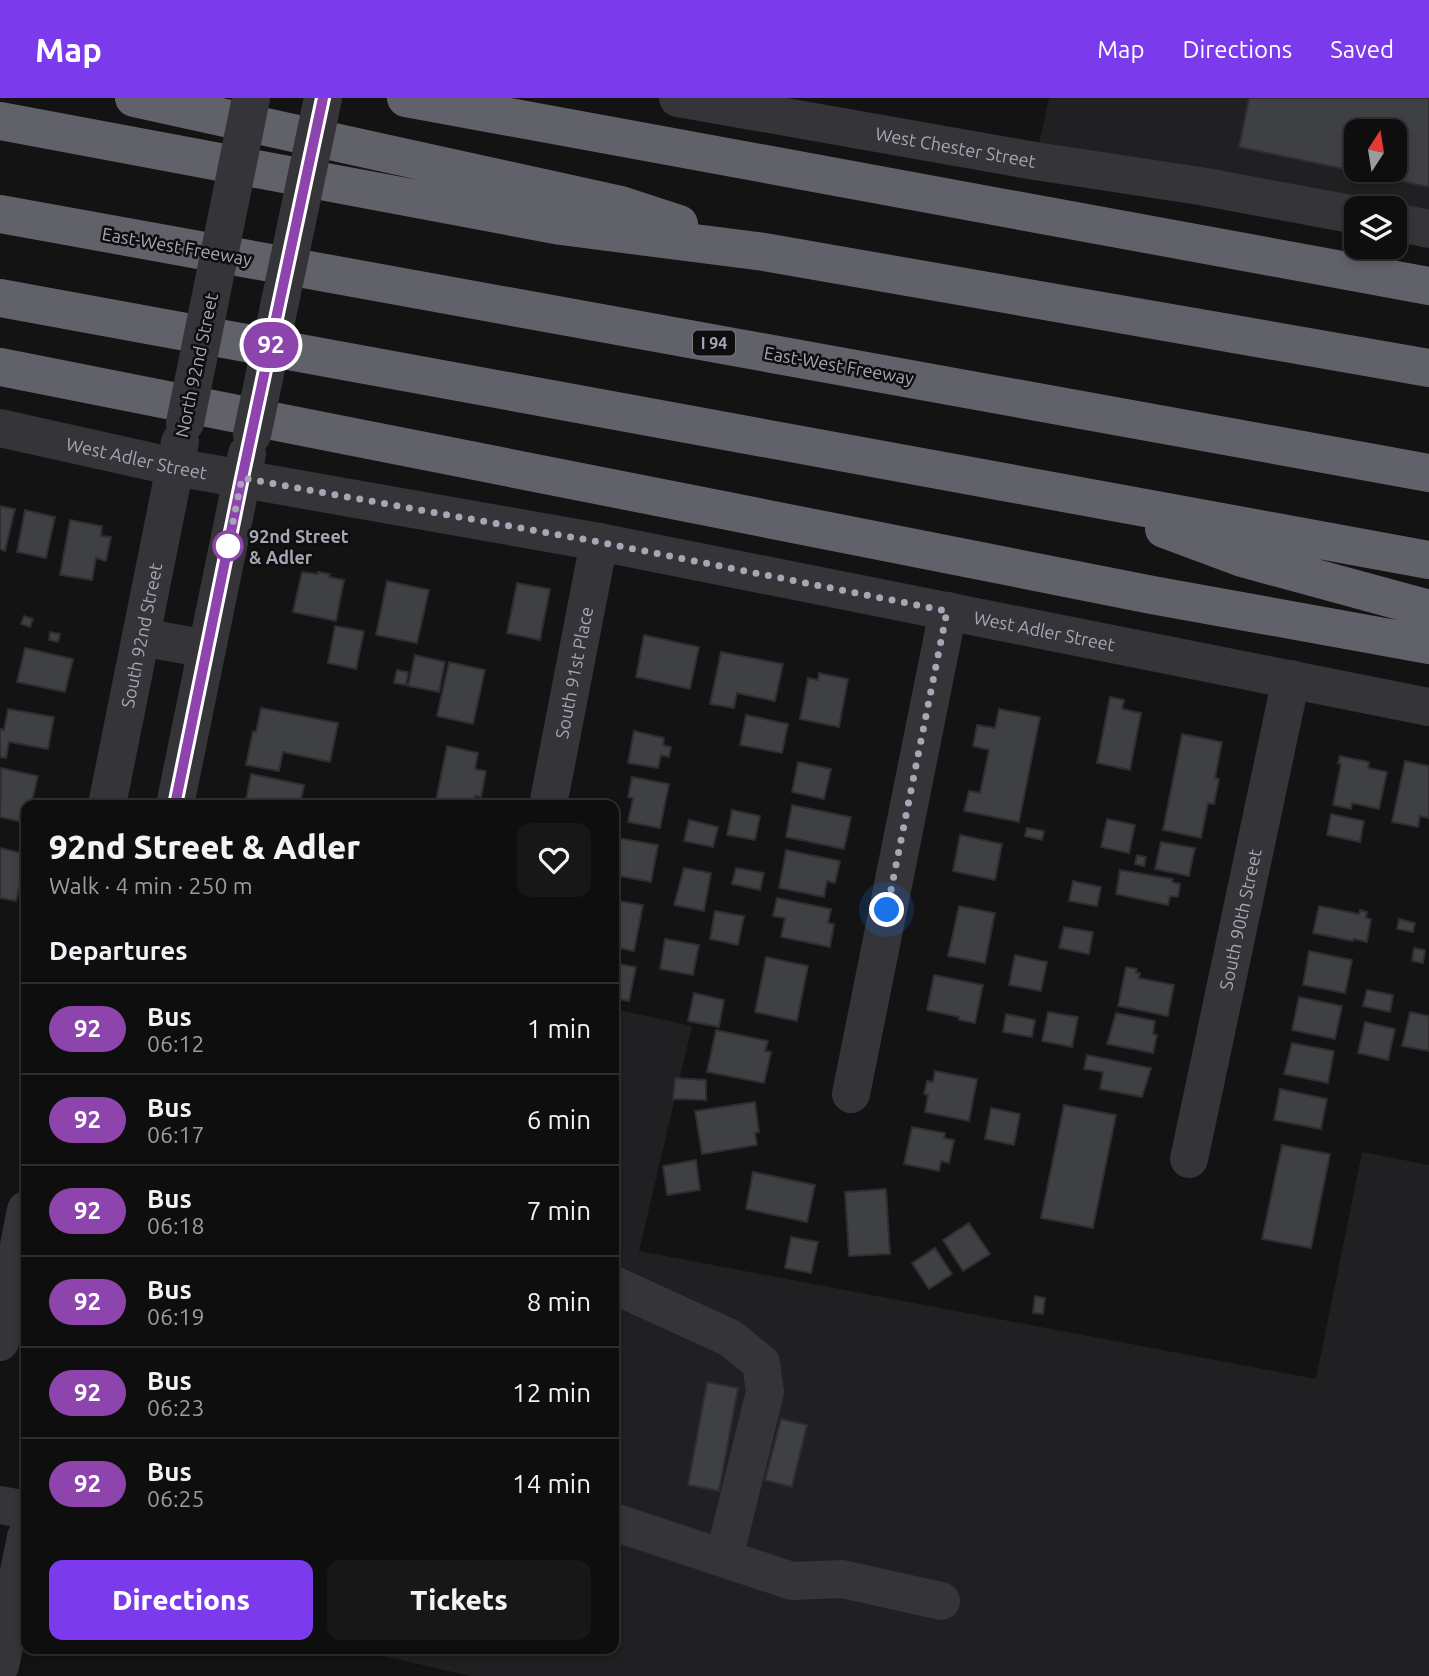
<!DOCTYPE html>
<meta charset="utf-8">
<style>
:root{--surface:#0e0e0f;--page:#171718;--text:#f1f3f6;--muted:#9b9c9e;--line:#2e2e2f;--accent:#7c3aed}
body{margin:0;font-family:Ubuntu,sans-serif;background:var(--page);color:var(--text);height:100vh;display:flex;flex-direction:column;font-size:26px;white-space:nowrap}
*{box-sizing:border-box;margin:0}
p{font-size:23px;color:var(--muted)}
.icon{flex:none;width:38px;height:38px;fill:none;stroke:currentColor;stroke-width:2;stroke-linecap:round;stroke-linejoin:round}
.map{position:relative;flex:1;overflow:hidden}
.side{position:absolute;left:21px;top:702px;width:598px;height:854px;display:flex;flex-direction:column;background:var(--surface);border-radius:14px;box-shadow:0 4px 10px #0003,0 0 0 2px var(--line)}
.side>*{flex:none}
.badge{padding:0 14px;border-radius:23px;font-size:24px;line-height:46px}
.needle{width:46px;rotate:12deg}
.fabs{position:absolute;left:1344px;top:21px;display:grid;gap:14px}
.fabs a{display:grid;place-items:center;width:63px;height:63px;border-radius:14px;background:var(--surface);box-shadow:0 4px 10px #0003,0 0 0 2px var(--line);font-size:35px}
.you{position:absolute;width:35px;height:35px;margin:-18px;border:5px solid #fff;border-radius:50%;background:#1a73e8;box-shadow:0 0 0 10px #1a73e833}
.map>.badge{position:absolute;translate:-50% -50%;box-shadow:0 0 0 4px #fff}
h2{padding:0 28px;font-size:26px;line-height:63px}
.round{display:grid;place-items:center;flex:none;width:74px;height:74px;border-radius:14px;background:var(--page)}
.summary{display:flex;align-items:center;justify-content:space-between;height:119px;padding:0 28px}
h1{font-size:33px;font-weight:800;line-height:52px}
.action{display:flex;gap:14px;margin-top:auto;padding:14px 28px}
.action a{flex:1;height:80px;border-radius:14px;background:var(--accent);color:#fff;font-size:28px;font-weight:800;line-height:80px;text-align:center}
.action a+a{background:var(--page);color:var(--text)}
ul{padding:0;list-style:none}
li{display:flex;align-items:center;gap:21px;height:91px;padding:0 28px;border-top:2px solid var(--line)}
li div{flex:1}
li b{display:block;font-size:26px}
li em{font-style:normal}
li .badge{min-width:77px;font-weight:700;text-align:center}
header{display:flex;align-items:center;gap:42px;box-sizing:border-box;height:98px;padding:0 35px;background:var(--accent);color:#fff}
header strong{font-size:33px}
nav{display:flex;gap:38px;margin-inline-start:auto;font-size:24px}
.map>svg:first-child{display:block}
.built{fill:#201f21;fill-rule:evenodd}
.building{fill:#3f4044;stroke:#2e2d30;stroke-width:2;fill-rule:evenodd}
.lines{fill:none;stroke-linecap:round;stroke-linejoin:round}
.minor{stroke:#343439;stroke-width:38}
.highway{stroke:#61616a;stroke-width:38}
.minor-bridge{stroke:#343439;stroke-width:38}
.line-casing{stroke:#fff;stroke-width:16}
.line{stroke:#8e44ad;stroke-width:10}
.walk{stroke:#a5a7b4;stroke-width:7;stroke-dasharray:0 12.6}
.stop-dot{fill:#fff;stroke:#8e44ad;stroke-width:3.5}
.labels{text-anchor:middle;dominant-baseline:central;stroke-width:5;stroke-linejoin:round;paint-order:stroke}
.shield{fill:#0e0e0f;stroke:#787982;stroke-width:2}
.shield-label{font-size:16px;font-weight:bold;fill:#a5a7b4}
.street-label{font-size:18px;fill:#a5a7b4;stroke:#0e0e0f}
.stop-label{font-size:18px;font-weight:bold;fill:#a5a7b4;stroke:#0e0e0f;text-anchor:start}
</style>
<header>
<strong>Map</strong>
<nav><a>Map</a><a>Directions</a><a>Saved</a></nav>
</header>
<div class="map">
<svg width="1429" height="1578" viewBox="0 0 1429 1578">
<rect width="100%" height="100%" fill="#131314"/>
<!-- built -->
<path class="built" d="M1049,0H1429V132L1395,110H1356L1035,63ZM1356,33H1395V72H1356Z
M614,911L692,928L639,1153L1316,1281L1362,1054L1429,1067V1578H470L353,1551L614,1550Z"/>
<!-- building -->
<path class="building" d="M1249,0H1429V89L1239,49ZM1356,33H1395V72H1356Z
M0,408L15,411L5,453L0,451Z
M25,412L55,419L46,460L17,454Z
M70,422L102,428L101,438L111,439L106,463L96,460L92,482L60,477Z
M302,474L318,476V474L330,476L329,479L344,482L336,523L293,514Z
M387,483L429,492L417,545L376,537Z
M517,485L550,491L540,542L507,535Z
M24,518L33,521L30,529L21,526Z
M335,528L364,533L356,571L328,565Z
M50,534L60,536L58,544L49,542Z
M644,537L699,549L690,591L636,579Z
M25,550L73,561L65,594L17,584Z
M721,554L783,566L775,603L737,595L734,610L710,606Z
M415,557L445,564L439,594L408,588Z
M449,564L485,572L473,626L437,618Z
M397,572L408,574L406,587L394,585Z
M819,575L848,581L839,629L800,621L808,580L818,582Z
M1110,599L1124,602L1122,611L1141,615L1130,672L1097,665Z
M261,610L338,625L330,664L283,654L279,673L246,667L253,633L256,634Z
M8,611L54,619L48,651L9,644L6,660L0,659V631L4,632Z
M999,611L1040,619L1019,724L964,713L969,693L980,695L989,652L973,648L977,627L995,630Z
M746,617L788,626L782,655L740,647Z
M634,633L664,640L663,647L671,649L669,659L661,657L658,670L628,665Z
M1182,636L1222,644L1215,680L1219,681L1214,706L1208,705L1201,740L1163,732Z
M447,648L478,655L475,671L486,673L481,699L475,698L473,707H435Z
M1340,658L1369,664L1368,670L1387,674L1379,711L1352,705L1351,711L1333,707L1341,666L1338,665Z
M1405,663L1429,668V720L1420,718L1418,729L1392,724Z
M798,664L831,671L824,701L792,694Z
M1,670L38,678L31,707H26V725L0,719Z
M251,676L304,687L300,707H245Z
M632,679L669,686L660,730L628,724L633,700L628,699Z
M792,707L851,719L844,751L786,739Z
M732,712L760,718L755,742L727,737Z
M1331,716L1364,723L1360,744L1327,737Z
M1107,721L1135,727L1129,755L1101,749Z
M689,722L718,729L713,749L684,743Z
M1027,730L1044,733L1042,742L1025,738Z
M960,737L1002,746L995,782L953,773Z
M618,740L658,747L651,784L614,777V760Z
M1161,744L1195,750L1189,778L1155,771Z
M0,750L26,756V771L24,783H21L16,803L0,800Z
M786,752L840,763L835,785L827,783L824,799L779,790Z
M1137,757L1146,759L1144,768L1135,766Z
M684,770L711,775L704,813L674,807Z
M736,770L764,775L760,792L732,786Z
M1120,772L1173,781L1172,784L1180,786L1178,799L1170,798L1168,807L1116,796Z
M1073,783L1101,789L1097,808L1069,803Z
M777,800L831,811L828,825L834,826L830,849L781,839L785,820L773,818Z
M614,802L643,807L634,853L614,849Z
M959,808L995,815L985,865L948,858Z
M1319,808L1359,816L1360,812L1367,814L1366,820L1371,821L1367,844L1354,841L1353,843L1313,835Z
M715,813L744,818L738,847L710,841Z
M1399,821L1415,825L1413,834L1397,831Z
M1064,829L1093,834L1089,856L1059,850Z
M665,841L699,847L693,877L660,871Z
M1414,850L1425,852L1423,865L1412,863Z
M1309,853L1352,862L1345,895L1303,887Z
M1015,857L1047,864L1041,893L1009,887Z
M766,859L808,868L797,923L755,914Z
M614,865L636,869L629,903L614,900Z
M1126,869L1137,871L1136,875H1140L1139,880L1174,887L1168,918L1118,908Z
M934,877L983,887L975,925L959,922V919L927,912Z
M1367,892L1393,897L1390,914L1363,908Z
M694,895L724,902L719,929L688,923Z
M1299,899L1342,908L1335,941L1292,932Z
M1048,914L1078,919L1072,949L1042,943Z
M1410,914L1429,918V953L1402,948Z
M1116,915L1155,923L1153,936L1157,937L1153,955L1107,946Z
M1006,916L1035,922L1032,939L1003,934Z
M1365,924L1395,931L1388,962L1358,955Z
M716,932L768,943L765,953L771,954L764,985L707,974Z
M1292,945L1334,953L1328,985L1284,976Z
M1087,957L1151,970L1142,999L1100,991L1103,974L1084,971Z
M935,973L977,981L969,1023L925,1014L928,997L924,996L927,983L933,984Z
M675,980L706,982V1002L673,1001Z
M1280,991L1327,1001L1321,1031L1274,1022Z
M755,1004L759,1034L755,1035L757,1047L702,1056L695,1013Z
M1064,1007L1116,1017L1093,1130L1041,1120Z
M991,1010L1020,1016L1014,1047L985,1041Z
M912,1029L945,1035L944,1040L954,1042L949,1065L941,1063L939,1073L904,1066Z
M1282,1047L1330,1056L1311,1150L1262,1141Z
M696,1062L700,1092L667,1097L663,1068Z
M753,1074L815,1087L807,1124L746,1111Z
M886,1091L890,1156L849,1158L845,1094Z
M969,1125L990,1156L963,1173L943,1142Z
M791,1139L818,1144L811,1175L785,1170Z
M935,1150L952,1176L929,1191L912,1165Z
M1035,1198L1045,1200L1043,1216L1033,1215Z
M707,1284L738,1290L719,1393L688,1387Z
M781,1321L807,1327L792,1389L765,1382Z"/>
<g class="lines">
<!-- minor -->
<g class="minor">
<path id="s1" d="M678,0L1035,63L1200,88L1356,117"/>
<path d="M1395,124L1429,131"/>
<path id="s2" d="M0,330L175,369L599,444L1429,609"/>
<path d="M141,539L207,551"/>
<path id="s3" d="M107,707L180,344"/>
<path d="M175,707L247,356"/>
<path id="s4" d="M548,707L599,444"/>
<path d="M851,996L948,513"/>
<path id="s5" d="M1189,1061L1291,581"/>
<path d="M614,1187L730,1240L761,1265L765,1294L724,1460"/>
<path d="M0,1244L26,1112"/>
<path d="M0,1407L26,1412"/>
<path d="M614,1424L792,1483L842,1481L941,1503"/>
<path d="M0,1568L26,1439"/>
</g>
<!-- highway -->
<path class="highway" d="M134,0L621,107L679,126
M406,0L1429,188
M0,23L561,128L764,154L1429,270
M0,116L1429,375
M0,200L1429,462
M0,269L1152,497L1429,547
M1164,431L1242,460L1429,511"/>
<!-- minor-bridge -->
<path class="minor-bridge" d="M185,325L251,0
M252,337L323,0"/>
</g>
<g class="lines">
<!-- line casing -->
<g class="line-casing">
<path id="line" d="M175,707L242,380L323,0"/>
</g>
<!-- line -->
<use href="#line" class="line"/>
<!-- walk -->
<path class="walk" d="M228,448L242,380L599,444L947,513L887,812"/>
</g>
<!-- markers -->
<circle class="stop-dot" cx="228" cy="448" r="14"/>
<g class="labels">
<!-- shield labels -->
<rect class="shield" x="693" y="232.5" width="42" height="25" rx="5"/>
<g class="shield-label">
<text x="714" y="245">I 94</text>
</g>
<!-- street labels -->
<g class="street-label">
<text stroke="none"><textPath href="#s1" startOffset="282">West Chester Street</textPath></text>
<text transform="translate(177 148) rotate(10)">East-West Freeway</text>
<text transform="translate(196 267) rotate(-78)">North 92nd Street</text>
<text transform="translate(839 267) rotate(10)">East-West Freeway</text>
<text stroke="none"><textPath href="#s2" startOffset="140">West Adler Street</textPath></text>
<text stroke="none"><textPath href="#s2" startOffset="1064">West Adler Street</textPath></text>
<text stroke="none"><textPath href="#s3" startOffset="173">South 92nd Street</textPath></text>
<text stroke="none"><textPath href="#s4" startOffset="135">South 91st Place</textPath></text>
<text stroke="none"><textPath href="#s5" startOffset="245">South 90th Street</textPath></text>
</g>
<!-- stop labels -->
<g class="stop-label">
<text x="249" y="438">92nd Street<tspan x="249" dy="21">&amp; Adler</tspan></text>
</g>
</g>
</svg>
<div class="fabs">
<a><svg class="needle" viewBox="-14 -14 28 28"><path d="M0-13l5 13h-10z" fill="#e53935"/><path d="M0 13l5-13h-10z" fill="#9b9c9e"/></svg></a>
<a><svg class="icon" aria-label="layers" viewBox="0 0 24 24"><path d="M12 4l9 5-9 5-9-5zM3 14l9 5 9-5"/></svg></a>
</div>
<div class="you" style="left:887px;top:812px"></div>
<b class="badge" style="left:271px;top:247px;background:#8e44ad;color:#fff">92</b>
<section class="side">
<div class="summary"><div><h1>92nd Street &amp; Adler</h1><p>Walk · 4 min · 250 m</p></div><a class="round"><svg class="icon" aria-label="heart" viewBox="0 0 24 24"><path d="M12 20l-8-8c-3-5 5-10 8-4 3-6 11-1 8 4z"/></svg></a></div>
<h2>Departures</h2>
<ul>
<li><span class="badge" style="background:#8e44ad;color:#fff">92</span><div><b>Bus</b><p>06:12</p></div><em>1 min</em></li>
<li><span class="badge" style="background:#8e44ad;color:#fff">92</span><div><b>Bus</b><p>06:17</p></div><em>6 min</em></li>
<li><span class="badge" style="background:#8e44ad;color:#fff">92</span><div><b>Bus</b><p>06:18</p></div><em>7 min</em></li>
<li><span class="badge" style="background:#8e44ad;color:#fff">92</span><div><b>Bus</b><p>06:19</p></div><em>8 min</em></li>
<li><span class="badge" style="background:#8e44ad;color:#fff">92</span><div><b>Bus</b><p>06:23</p></div><em>12 min</em></li>
<li><span class="badge" style="background:#8e44ad;color:#fff">92</span><div><b>Bus</b><p>06:25</p></div><em>14 min</em></li>
</ul>
<div class="action"><a>Directions</a><a>Tickets</a></div>
</section>
</div>
